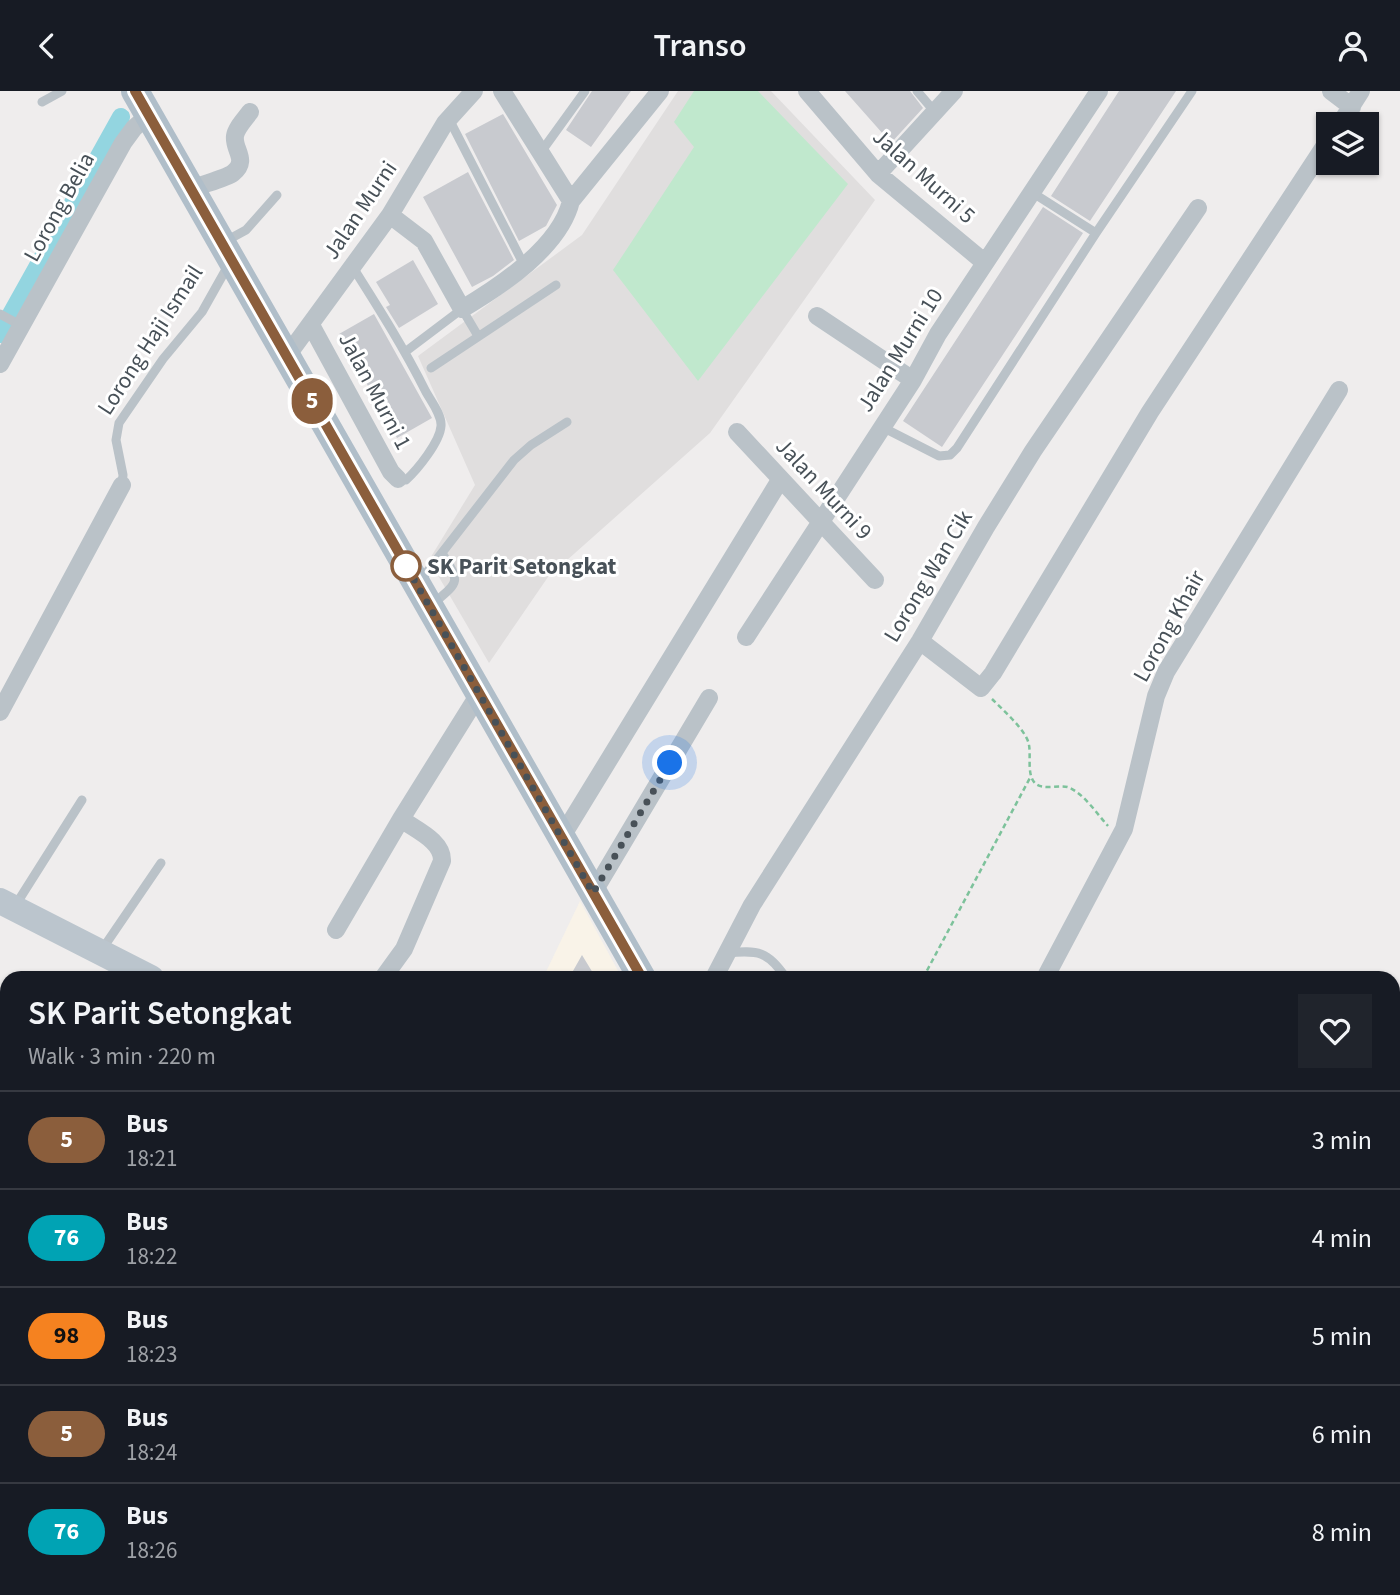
<!DOCTYPE html>
<meta charset="utf-8">
<style>
:root{--surface:#171b24;--page:#20242c;--text:#f1f3f6;--muted:#9ea1a6;--line:#363941}
body{margin:0;font-family:"Source Sans 3",sans-serif;background:var(--page);color:var(--text);height:100vh;display:flex;flex-direction:column;font-size:26px;white-space:nowrap}
*{box-sizing:border-box;margin:0}
p{font-size:23px;color:var(--muted)}
.icon{flex:none;width:38px;height:38px;fill:none;stroke:currentColor;stroke-width:2;stroke-linecap:round;stroke-linejoin:round}
.map{position:relative;flex:1;overflow:hidden}
.details{position:absolute;left:0px;top:880px;width:1400px;height:625px;display:flex;flex-direction:column;background:var(--surface);border-radius:21px 21px 0 0;box-shadow:0 2px 5px #0004}
.details>*{flex:none}
.badge{padding:0 14px;border-radius:23px;font-size:24px;line-height:46px}
.controls{position:absolute;left:1316px;top:21px;display:grid;gap:14px}
.controls a{display:grid;place-items:center;width:63px;height:63px;border-radius:0px;background:var(--surface);box-shadow:0 2px 5px #0004;font-size:35px}
.you{position:absolute;width:35px;height:35px;margin:-18px;border:5px solid #fff;border-radius:50%;background:#1a73e8;box-shadow:0 0 0 10px #1a73e833}
.map>.badge{position:absolute;translate:-50% -50%;box-shadow:0 0 0 4px #fff}
.round{display:grid;place-items:center;flex:none;width:74px;height:74px;border-radius:0px;background:var(--page)}
.overview{display:flex;align-items:center;justify-content:space-between;height:119px;padding:0 28px}
h1{font-size:33px;font-weight:600;line-height:52px}
ul{padding:0;list-style:none}
li{display:flex;align-items:center;gap:21px;height:98px;padding:0 28px;border-top:2px solid var(--line)}
li div{flex:1}
li b{display:block;font-size:26px}
li em{font-style:normal}
li .badge{min-width:77px;font-weight:700;text-align:center}
header{display:flex;justify-content:space-between;align-items:center;height:91px;padding:0 28px;background:var(--surface);font-size:32px;font-weight:600}
.map>svg:first-child{display:block}
.commercial{fill:#f9f3e8}
.education{fill:#e0dede}
.green{fill:#c0e8cd}
.lines{fill:none;stroke-linecap:round;stroke-linejoin:round}
.stream{stroke:#93d5e0;stroke-width:5}
.canal{stroke:#93d5e0;stroke-width:18}
.building{fill:#c8cacf}
.path{stroke:#7dc29b;stroke-width:2.5;stroke-dasharray:5 3.5;stroke-linecap:butt}
.lane{stroke:#bac2c8;stroke-width:9}
.street{stroke:#bac2c8;stroke-width:18}
.secondary{stroke:#bbc5cd;stroke-width:26}
.primary{stroke:#b0bec9;stroke-width:28}
.line-casing{stroke:#fff;stroke-width:16}
.line{stroke:#8b5e3c;stroke-width:10}
.walk{stroke:#485158;stroke-width:7;stroke-dasharray:0 12.6}
.stop-dot{fill:#fff;stroke:#8b5e3c;stroke-width:3.5}
.labels{text-anchor:middle;dominant-baseline:central;stroke-width:6;stroke-linejoin:round;paint-order:stroke}
.street-label{font-size:23px;fill:#485158;stroke:#fff}
.stop-label{font-size:23px;font-weight:bold;fill:#485158;stroke:#fff;text-anchor:start}
</style>
<header><svg class="icon" aria-label="back" viewBox="0 0 24 24"><path d="M15 5l-7 7 7 7"/></svg>Transo<svg class="icon" aria-label="person" viewBox="0 0 24 24"><circle cx="12" cy="8" r="4"/><path d="M4 21q1-7 8-7t8 7"/></svg></header>
<div class="map">
<svg width="1400" height="1504" viewBox="0 0 1400 1504">
<rect width="100%" height="100%" fill="#efeded"/>
<!-- commercial -->
<path class="commercial" d="M580,810L622,887H543Z"/>
<!-- education -->
<path class="education" d="M678,0H771L875,109L710,342L548,486L489,572L429,469L475,394L418,265L582,144Z"/>
<!-- green -->
<path class="green" d="M694,0H758L848,93L698,290L613,179L694,56L674,31Z"/>
<g class="lines">
<!-- stream -->
<path class="stream" d="M1393,1015L1400,1012"/>
<!-- canal -->
<path class="canal" d="M0,243L121,26"/>
</g>
<!-- building -->
<path class="building" d="M592,0H631L591,56L566,39Z
M845,0H910L923,17L891,52Z
M1119,0H1176L1090,130L1051,105Z
M503,23L557,114L546,135L519,150L465,43Z
M468,81L514,169L493,185L472,196L423,106Z
M1043,116L1083,142L942,356L903,330Z
M413,169L438,213L399,237L386,216L390,214L376,191Z
M374,223L432,327L397,347L339,243Z
M582,864L596,887H569Z"/>
<g class="lines">
<!-- path -->
<path class="path" d="M992,608C1003,619 1027,640 1029,654C1031,665 1027,682 1034,691C1042,701 1060,692 1070,697C1085,704 1097,723 1108,735
M923,887L1031,685"/>
<!-- lane -->
<path class="lane" d="M917,0L935,21
M42,11L62,0
M449,28L524,174
M541,61L585,0
M1033,102L1096,142
M224,151L246,139L277,104
M352,175C378,216 404,257 426,301C431,310 442,324 441,335C440,351 417,379 406,389L398,388
M0,223L22,235
M405,261L462,218L478,245
M431,277L556,194
M882,336L939,365L950,364L957,357L1096,142L1192,0
M122,394L123,384L116,349L119,332L163,268L202,221L229,173
M420,490L514,369L531,354L567,331
M434,512C460,490 460,491 442,462
M15,815L82,709
M101,860L161,772
M727,862C758,859 768,860 786,887
M42,1504L43,1498
M181,1504L184,1498
M319,1504L321,1498
M403,1504L405,1498
M513,1504L516,1498
M609,1504L610,1498
M1012,1504L1014,1498"/>
<!-- street -->
<path class="street" d="M502,0L571,110
M807,0L878,83L984,171
M1331,0L1352,16
M1340,33L1361,0
M878,83L954,0
M191,98C202,93 225,88 233,82C249,69 233,59 235,45C236,37 245,28 250,21
M390,124L424,150L462,218C501,195 560,156 571,110L660,0
M817,225L913,289
M311,234L391,381L398,388
M287,265L390,124L445,32L474,0
M0,273L123,52L134,37L149,24
M737,341L875,489
M746,546L913,289L938,243L1099,0
M920,550L981,597L993,582L1150,321L1328,50
M0,621L122,394
M561,747L780,389
M593,802L709,607
M336,839L401,728L479,603
M383,887L404,858L442,770C443,750 416,739 401,728
M714,887L752,814L920,550L986,436L1033,360L1198,117
M1045,887L1124,738L1156,605L1166,581L1339,299
M1397,1045L1400,1049
M0,1323L7,1309
M687,1498L699,1504
M1323,1498L1327,1504
M927,1504L930,1498"/>
<!-- secondary -->
<path class="secondary" d="M0,810L151,887
M1393,1239L1400,1233
M0,1480L7,1481
M67,1498L84,1504
M644,1504L646,1498
M1170,1504L1177,1498"/>
<!-- primary -->
<path class="primary" d="M135,0L642,887
M970,1498L973,1504"/>
</g>
<g class="lines">
<!-- line casing -->
<g class="line-casing">
<path id="line" d="M135,0L642,887"/>
</g>
<!-- line -->
<use href="#line" class="line"/>
<!-- walk -->
<path class="walk" d="M406,475L404,471L593,802L670,672"/>
</g>
<!-- markers -->
<circle class="stop-dot" cx="406" cy="475" r="14"/>
<g class="labels">
<!-- street labels -->
<g class="street-label">
<text transform="translate(924 85) rotate(42)">Jalan Murni 5</text>
<text transform="translate(59 116) rotate(-61)">Lorong Belia</text>
<text transform="translate(360 119) rotate(-56)">Jalan Murni</text>
<text transform="translate(150 249) rotate(-57)">Lorong Haji Ismail</text>
<text transform="translate(900 259) rotate(-58)">Jalan Murni 10</text>
<text transform="translate(375 300) rotate(62)">Jalan Murni 1</text>
<text transform="translate(824 398) rotate(47)">Jalan Murni 9</text>
<text transform="translate(928 485) rotate(-59)">Lorong Wan Cik</text>
<text transform="translate(1169 535) rotate(-61)">Lorong Khair</text>
</g>
<!-- stop labels -->
<g class="stop-label">
<text x="427" y="475">SK Parit Setongkat</text>
</g>
</g>
</svg>
<div class="controls">
<a><svg class="icon" aria-label="layers" viewBox="0 0 24 24"><path d="M12 4l9 5-9 5-9-5zM3 14l9 5 9-5"/></svg></a>
</div>
<div class="you" style="left:670px;top:672px"></div>
<b class="badge" style="left:312px;top:310px;background:#8b5e3c;color:#fff">5</b>
<section class="details">
<div class="overview"><div><h1>SK Parit Setongkat</h1><p>Walk · 3 min · 220 m</p></div><a class="round"><svg class="icon" aria-label="heart" viewBox="0 0 24 24"><path d="M12 20l-8-8c-3-5 5-10 8-4 3-6 11-1 8 4z"/></svg></a></div>
<ul>
<li><span class="badge" style="background:#8b5e3c;color:#fff">5</span><div><b>Bus</b><p>18:21</p></div><em>3 min</em></li>
<li><span class="badge" style="background:#00a3b4;color:#fff">76</span><div><b>Bus</b><p>18:22</p></div><em>4 min</em></li>
<li><span class="badge" style="background:#f58220;color:#111">98</span><div><b>Bus</b><p>18:23</p></div><em>5 min</em></li>
<li><span class="badge" style="background:#8b5e3c;color:#fff">5</span><div><b>Bus</b><p>18:24</p></div><em>6 min</em></li>
<li><span class="badge" style="background:#00a3b4;color:#fff">76</span><div><b>Bus</b><p>18:26</p></div><em>8 min</em></li>
</ul>
</section>
</div>
